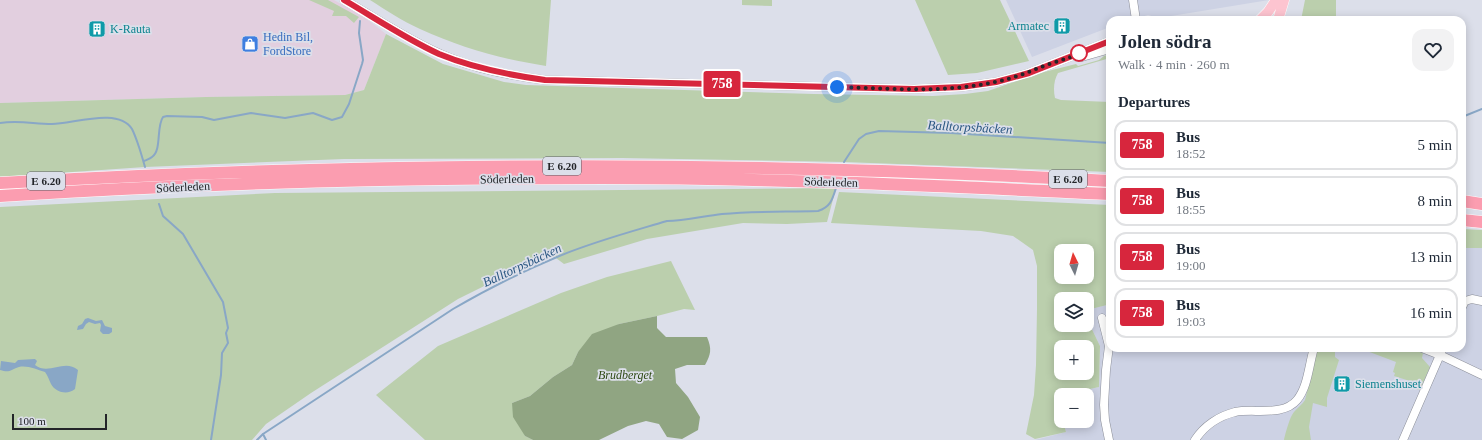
<!DOCTYPE html>
<meta charset="utf-8">
<style>
:root{--surface:#fff;--page:#f2f2f3;--text:#1f2937;--muted:#747a83;--line:#e0e1e3}
body{margin:0;font-family:Georgia,serif;background:var(--page);color:var(--text);height:100vh;display:flex;flex-direction:column;font-size:15px;white-space:nowrap}
*{box-sizing:border-box;margin:0}
p{font-size:13px;color:var(--muted)}
.icon{flex:none;width:22px;height:22px;fill:none;stroke:currentColor;stroke-width:2;stroke-linecap:round;stroke-linejoin:round}
.map{position:relative;flex:1;overflow:hidden}
.side{position:absolute;left:1106px;top:16px;width:360px;height:336px;display:flex;flex-direction:column;background:var(--surface);border-radius:12px;box-shadow:0 2px 10px #0003}
.side>*{flex:none}
.badge{padding:0 8px;border-radius:3px;font-size:14px;line-height:26px}
.needle{width:26px;rotate:355deg}
.buttons{position:absolute;left:1054px;top:244px;display:grid;gap:8px}
.buttons a{display:grid;place-items:center;width:40px;height:40px;border-radius:8px;background:var(--surface);box-shadow:0 2px 10px #0003;font-size:20px}
.scale{position:absolute;left:12px;bottom:10px;width:95px;box-sizing:border-box;padding-left:4px;border:2px solid #232529;border-top:0;font-size:11px;line-height:14px;white-space:nowrap;color:#232529;-webkit-text-stroke:3px #dcdfea;paint-order:stroke}
.you{position:absolute;width:20px;height:20px;margin:-10px;border:3px solid #fff;border-radius:50%;background:#1a73e8;box-shadow:0 0 0 6px #1a73e833}
.map>.badge{position:absolute;translate:-50% -50%;box-shadow:0 0 0 2px #fff}
h2{padding:0 12px;font-size:15px;line-height:36px}
.round{display:grid;place-items:center;flex:none;width:42px;height:42px;border-radius:12px;background:var(--page)}
.headline{display:flex;align-items:center;justify-content:space-between;height:68px;padding:0 12px}
h1{font-size:19px;font-weight:800;line-height:30px}
ul{padding:0;list-style:none}
li{display:flex;align-items:center;gap:12px;height:50px;margin:0 8px 6px;padding:0 4px;border:2px solid var(--line);border-radius:12px}
li div{flex:1}
li b{display:block;font-size:15px}
li em{font-style:normal}
li .badge{min-width:44px;font-weight:700;text-align:center}
.map>svg:first-child{display:block}
.commercial{fill:#e2cfdf}
.built{fill:#cdd2e4}
.green{fill:#bbcfad;fill-rule:evenodd}
.forest{fill:#90a582}
.water{fill:#89a7c6}
.lines{fill:none;stroke-linecap:round;stroke-linejoin:round}
.stream{stroke:#89a7c6;stroke-width:2}
.minor-casing{stroke:#8c8f99;stroke-width:9}
.major-casing{stroke:#fff;stroke-width:11}
.highway-casing{stroke:#fff;stroke-width:13}
.minor{stroke:#fff;stroke-width:8}
.major{stroke:#fdc4d0;stroke-width:10}
.highway{stroke:#fb9db0;stroke-width:12}
.line-casing{stroke:#fff;stroke-width:9}
.line{stroke:#d7263d;stroke-width:6}
.walk{stroke:#232529;stroke-width:4;stroke-dasharray:0 7.2}
.stop-dot{fill:#fff;stroke:#d7263d;stroke-width:2}
.labels{text-anchor:middle;dominant-baseline:central;stroke-width:3.5;stroke-linejoin:round;paint-order:stroke}
.shield{fill:#dcdfea;stroke:#5a5d63;stroke-width:1}
.shield-label{font-size:11px;font-weight:bold;fill:#232529}
.culture-label{font-size:12px;fill:#0d838f;stroke:#dcdfea;text-anchor:start}
.shop-label{font-size:12px;fill:#366cbe;stroke:#dcdfea;text-anchor:start}
.street-label{font-size:12px;fill:#232529;stroke:#dcdfea}
.park-label{font-size:12px;font-style:italic;fill:#2e4914;stroke:#dcdfea}
.water-label{font-size:13px;font-style:italic;fill:#2a5782;stroke:#dcdfea}
</style>
<div class="map">
<svg width="1482" height="440" viewBox="0 0 1482 440">
<rect width="100%" height="100%" fill="#dcdfea"/>
<!-- commercial -->
<path class="commercial" d="M0,0H334L363,16L386,34L364,90L345,95L206,97L0,103Z"/>
<!-- built -->
<path class="built" d="M1006,0H1269L1159,18L1148,15L1131,20H1110V27L1032,57Z
M1462,248H1482V440H1035L1066,432L1063,421H1087V395H1062L1099,387L1100,346L1087,319V310L1107,305L1110,285V348H1462Z"/>
<!-- green -->
<path class="green" d="M309,0H328L359,17L354,23L346,16H332L334,11Z
M370,0H551L546,66C500,59 462,48 420,29C402,21 386,10 370,0Z
M742,0H772V6L742,5Z
M915,0H1000L1029,61L977,73L948,75Z
M1305,0H1336V20H1301Z
M386,34L443,64L504,82L526,85L814,94L933,96L965,94L988,91L1040,73L1076,64L1078,66L1099,60L1104,56L1110,54V58L1058,73C1054,80 1053,89 1055,98L1061,100L1110,102V172L844,162L622,158L344,159L145,167L0,177V103L206,97L345,95L364,90Z
M836,188L827,222L787,224L743,223L647,239L564,264L556,258L547,255L458,299L311,393L266,424L252,440H0V207L275,193Z
M839,192L1110,205V285L1107,305L1087,310V299H1061V325H1087V319L1100,346L1099,387L1058,396L1061,410V421H1063L1066,432L1035,439L1026,434L1034,395L1036,365L1037,309V266L1033,250L1013,236L981,231L831,223ZM1061,251H1087V277H1061ZM1061,347H1087V373H1061Z
M1462,229L1482,230V248H1462Z
M671,261L695,310L684,309L657,316L619,324L578,352L572,365L553,377L530,396L512,403L525,436L533,440H425L376,395L438,346L561,293L607,277Z
M1318,348H1339L1335,351V357L1339,360L1327,398V407L1313,403L1309,427L1311,440H1284C1285,435 1290,416 1294,412C1298,407 1302,405 1305,400Z
M1359,348H1395L1401,350L1407,348L1423,353L1422,358L1430,367L1420,390L1412,388L1413,382L1394,376L1395,373L1393,372L1396,362Z"/>
<!-- forest -->
<path class="forest" d="M657,316V328L666,337H707C712,349 711,354 705,365H687L675,369L676,383L688,397L700,417L698,430L682,439L667,437L659,424L646,421L628,426L599,440H533L525,436L513,417L512,403L530,396L553,377L572,365L578,352L592,334L619,324Z"/>
<!-- water -->
<path class="water" d="M88,318L96,321L102,320L105,326L112,328V332L109,334H103L100,331L101,325L100,323L95,324L89,322L86,324L83,329L77,330L78,326L82,324L85,319Z
M35,359L37,361L35,365C49,376 64,358 78,370L75,389C68,395 56,393 51,384C49,380 48,376 45,372C38,370 27,365 19,367C10,370 10,373 0,370L1,361L15,363L18,360Z"/>
<g class="lines">
<!-- stream -->
<path class="stream" d="M1462,117L1482,109
M0,123C19,120 34,124 52,124C73,124 118,107 132,129C135,135 137,141 139,147C141,153 143,160 145,167
M144,161C146,160 150,159 152,157C162,150 156,127 163,117L167,116L202,117L214,120L251,113L285,118L313,113L332,120L342,117L349,104L362,64L363,60L359,33L360,21
M844,162L859,139L866,134L879,131L951,133L1110,143
M159,204L163,216L183,234L223,302L228,328L226,333L228,343L222,353L221,375L211,440
M263,434L266,440
M257,440L263,434L453,309C486,290 521,272 557,257C592,242 630,232 667,221C684,221 704,216 722,214C754,211 786,212 818,211C830,207 832,201 836,188"/>
<!-- minor casing -->
<g class="minor-casing">
<path id="minor" d="M344,0C379,20 413,43 450,58C481,70 513,76 545,80L914,89L961,87L996,82L1029,73L1110,41
M1133,0L1136,20
M1082,57L1110,49
M1462,307L1465,301L1472,299L1482,301
M1102,318L1109,346L1106,370L1104,405L1105,420L1109,440
M1422,348L1440,355L1482,375
M1195,440C1204,426 1219,416 1235,412C1253,408 1283,417 1297,400C1308,387 1309,364 1314,348
M1403,440L1443,348"/>
</g>
<!-- major casing -->
<g class="major-casing">
<path id="major" d="M1260,20L1268,12L1276,0
M1278,20L1284,0"/>
</g>
<!-- highway casing -->
<g class="highway-casing">
<path id="highway" d="M0,183C370,162 740,160 1110,181
M0,196C200,183 402,178 602,178C772,178 941,186 1110,194
M1462,201L1482,204
M1462,220L1482,222"/>
</g>
<!-- minor -->
<use href="#minor" class="minor"/>
<!-- major -->
<use href="#major" class="major"/>
<!-- highway -->
<use href="#highway" class="highway"/>
</g>
<g class="lines">
<!-- line casing -->
<g class="line-casing">
<path id="line" d="M344,0C375,18 406,39 439,54C473,68 509,75 545,80L914,89L961,87L996,82L1029,73L1110,41"/>
</g>
<!-- line -->
<use href="#line" class="line"/>
<!-- walk -->
<path class="walk" d="M837,87C904,89 974,96 1036,69C1050,63 1066,60 1079,53"/>
</g>
<!-- icons -->
<defs>
<g id="building-square" transform="scale(0.9)"><rect x="-9" y="-9" width="18" height="18" rx="4" fill="#0f9aa8" stroke="#dcdfea"/><path d="M-4-6H4V6H1V3H-1V6H-4ZM-2.5-4.3h1.7v1.8h-1.7ZM.8-4.3h1.7v1.8H.8ZM-2.5-1h1.7V.8h-1.7ZM.8-1h1.7V.8H.8Z" fill="#fff"/></g>
<g id="shop-square" transform="scale(0.9)"><rect x="-9" y="-9" width="18" height="18" rx="4" fill="#3f7fe0" stroke="#dcdfea"/><path d="M-5-2.5h2.3a2.7 3.5 0 0 1 5.4 0H5L5.5 6h-11ZM-1.5-2.5h3a1.5 2.3 0 0 0-3 0Z" fill="#fff"/></g>
</defs>
<g fill-rule="evenodd">
<use href="#building-square" x="1062" y="26"/>
<use href="#building-square" x="97" y="29"/>
<use href="#shop-square" x="250" y="44"/>
<use href="#building-square" x="1342" y="384"/>
</g>
<!-- markers -->
<circle class="stop-dot" cx="1079" cy="53" r="8"/>
<g class="labels">
<!-- shield labels -->
<g class="shield">
<rect x="543" y="157" width="38" height="18" rx="3"/>
<rect x="1049" y="170" width="38" height="18" rx="3"/>
<rect x="27" y="172" width="38" height="18" rx="3"/>
</g>
<g class="shield-label">
<text x="562" y="166">E 6.20</text>
<text x="1068" y="179">E 6.20</text>
<text x="46" y="181">E 6.20</text>
</g>
<!-- culture labels -->
<g class="culture-label">
<text x="1049" y="26" text-anchor="end">Armatec</text>
<text x="110" y="29">K-Rauta</text>
<text x="1355" y="384">Siemenshuset</text>
</g>
<!-- shop labels -->
<g class="shop-label">
<text x="263" y="37">Hedin Bil,<tspan x="263" dy="14">FordStore</tspan></text>
</g>
<!-- street labels -->
<g class="street-label">
<text transform="translate(507 179) rotate(-1)">Söderleden</text>
<text transform="translate(831 182) rotate(2)">Söderleden</text>
<text transform="translate(183 187) rotate(-3)">Söderleden</text>
</g>
<!-- park labels -->
<g class="park-label">
<text x="625" y="375">Brudberget</text>
</g>
<!-- water labels -->
<g class="water-label">
<text transform="translate(970 127) rotate(3)">Balltorpsbäcken</text>
<text transform="translate(522 265) rotate(-25)">Balltorpsbäcken</text>
</g>
</g>
</svg>
<div class="buttons">
<a><svg class="needle" viewBox="-14 -14 28 28"><path d="M0-13l5 13h-10z" fill="#e53935"/><path d="M0 13l5-13h-10z" fill="#747a83"/></svg></a>
<a><svg class="icon" aria-label="layers" viewBox="0 0 24 24"><path d="M12 4l9 5-9 5-9-5zM3 14l9 5 9-5"/></svg></a>
<a>+</a>
<a>−</a>
</div>
<div class="scale">100 m</div>
<div class="you" style="left:837px;top:87px"></div>
<b class="badge" style="left:722px;top:84px;background:#d7263d;color:#fff">758</b>
<section class="side">
<div class="headline"><div><h1>Jolen södra</h1><p>Walk · 4 min · 260 m</p></div><a class="round"><svg class="icon" aria-label="heart" viewBox="0 0 24 24"><path d="M12 20l-8-8c-3-5 5-10 8-4 3-6 11-1 8 4z"/></svg></a></div>
<h2>Departures</h2>
<ul>
<li><span class="badge" style="background:#d7263d;color:#fff">758</span><div><b>Bus</b><p>18:52</p></div><em>5 min</em></li>
<li><span class="badge" style="background:#d7263d;color:#fff">758</span><div><b>Bus</b><p>18:55</p></div><em>8 min</em></li>
<li><span class="badge" style="background:#d7263d;color:#fff">758</span><div><b>Bus</b><p>19:00</p></div><em>13 min</em></li>
<li><span class="badge" style="background:#d7263d;color:#fff">758</span><div><b>Bus</b><p>19:03</p></div><em>16 min</em></li>
</ul>
</section>
</div>
